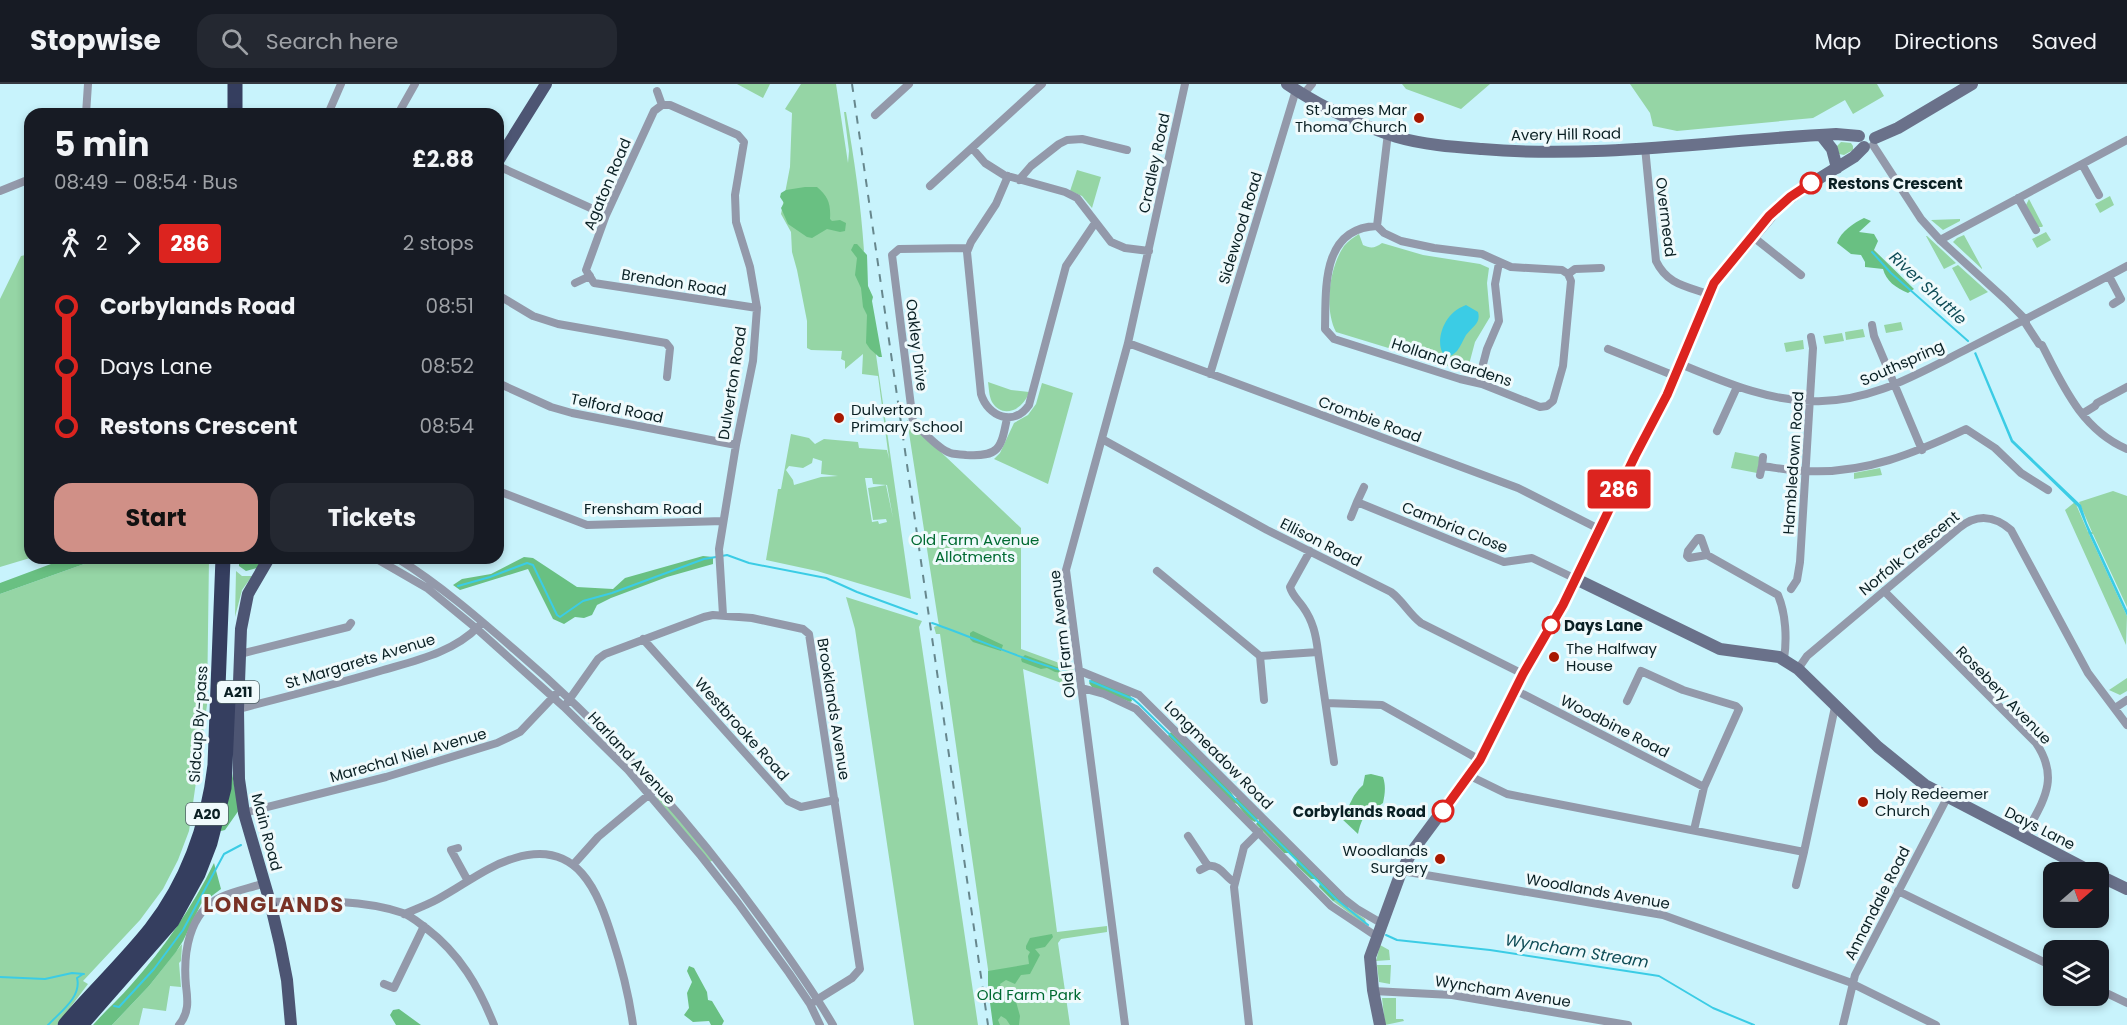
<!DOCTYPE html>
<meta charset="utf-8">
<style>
:root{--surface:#171b24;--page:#242831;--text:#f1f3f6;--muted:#9ea1a6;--line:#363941;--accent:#d09087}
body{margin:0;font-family:Poppins,sans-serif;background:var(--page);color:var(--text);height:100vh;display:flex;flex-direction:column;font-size:22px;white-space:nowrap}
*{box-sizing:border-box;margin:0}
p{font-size:20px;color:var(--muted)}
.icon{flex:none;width:33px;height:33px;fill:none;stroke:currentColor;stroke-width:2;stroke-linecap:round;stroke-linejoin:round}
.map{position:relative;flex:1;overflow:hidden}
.side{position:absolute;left:24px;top:24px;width:480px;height:456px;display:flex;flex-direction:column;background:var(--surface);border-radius:18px;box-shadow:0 3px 9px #0003}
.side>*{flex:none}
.badge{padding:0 12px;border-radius:4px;font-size:21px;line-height:39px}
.needle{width:39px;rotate:70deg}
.buttons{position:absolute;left:2043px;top:778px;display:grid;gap:12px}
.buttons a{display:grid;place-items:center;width:66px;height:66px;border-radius:12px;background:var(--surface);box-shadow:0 3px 9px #0003;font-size:30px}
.map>.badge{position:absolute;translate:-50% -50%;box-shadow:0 0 0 3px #fff}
.legs{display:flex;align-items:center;gap:9px;height:66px;padding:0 30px;font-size:20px}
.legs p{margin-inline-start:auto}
.summary{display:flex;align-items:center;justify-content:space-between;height:102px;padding:0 30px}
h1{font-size:33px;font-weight:700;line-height:45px}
.primary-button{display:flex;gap:12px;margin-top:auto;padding:12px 30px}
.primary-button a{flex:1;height:69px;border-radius:18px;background:var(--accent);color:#111;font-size:24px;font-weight:700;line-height:69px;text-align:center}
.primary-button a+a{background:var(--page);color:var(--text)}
ul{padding:0 30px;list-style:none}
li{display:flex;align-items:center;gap:21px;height:60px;font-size:22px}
li i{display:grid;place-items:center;width:9px;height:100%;margin:0 8px;background:currentColor}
li i::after{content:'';width:15px;height:15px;margin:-8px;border:4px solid;border-radius:50%;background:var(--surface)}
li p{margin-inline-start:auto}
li:first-child i{background:linear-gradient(#0000 50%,currentColor 0)}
li:last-child i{background:linear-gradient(currentColor 50%,#0000 0)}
header{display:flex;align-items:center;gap:36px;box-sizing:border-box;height:84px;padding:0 30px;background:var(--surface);border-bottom:2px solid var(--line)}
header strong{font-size:28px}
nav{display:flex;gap:33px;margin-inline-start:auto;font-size:21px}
.search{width:420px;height:54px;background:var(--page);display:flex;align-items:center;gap:15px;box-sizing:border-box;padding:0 21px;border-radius:18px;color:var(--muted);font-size:22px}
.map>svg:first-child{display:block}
.green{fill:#95d5a5;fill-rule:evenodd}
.forest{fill:#69c082}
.water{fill:#3bcce5}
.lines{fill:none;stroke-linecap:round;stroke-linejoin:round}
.stream{stroke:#3bcce5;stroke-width:2}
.street{stroke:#9399aa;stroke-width:8}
.secondary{stroke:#6a718a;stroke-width:12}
.primary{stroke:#4d5573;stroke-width:12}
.highway{stroke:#353e5f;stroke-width:15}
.rail{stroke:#67878d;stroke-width:2;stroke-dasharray:8 8;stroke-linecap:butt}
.line-1-casing{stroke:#fff;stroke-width:14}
.line-1{stroke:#dc241f;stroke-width:9}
.poi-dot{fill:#a81800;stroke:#effafc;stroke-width:2}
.stop-1-dot{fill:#fff;stroke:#dc241f;stroke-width:3}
.labels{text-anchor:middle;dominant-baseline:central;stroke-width:6;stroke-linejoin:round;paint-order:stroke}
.shield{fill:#effafc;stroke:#4f6165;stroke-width:1.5}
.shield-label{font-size:14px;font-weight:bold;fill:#0a2024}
.poi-label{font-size:15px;fill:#0a2024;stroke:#effafc;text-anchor:start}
.street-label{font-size:15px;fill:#0a2024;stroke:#effafc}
.stop-label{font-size:15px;font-weight:bold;fill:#0a2024;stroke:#effafc;text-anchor:start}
.park-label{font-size:15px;fill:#006a32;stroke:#effafc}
.water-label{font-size:16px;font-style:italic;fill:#0e4c56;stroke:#effafc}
.district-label{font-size:21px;font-weight:bold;letter-spacing:1.5px;fill:#783226;stroke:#effafc}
</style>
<header>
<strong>Stopwise</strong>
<div class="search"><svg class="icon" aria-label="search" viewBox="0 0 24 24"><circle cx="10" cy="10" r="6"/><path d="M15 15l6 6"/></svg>Search here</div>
<nav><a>Map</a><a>Directions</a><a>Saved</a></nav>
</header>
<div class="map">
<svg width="2127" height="941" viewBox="0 0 2127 941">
<rect width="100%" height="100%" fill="#c8f3fc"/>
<!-- green -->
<path class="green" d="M737,0H770L763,14Z
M801,0H836L848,79L849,67L844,28H846C854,74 861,120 864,167L861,166L911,515L817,487L766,476L778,405H781L791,350L809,354L815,360L824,355L858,358L859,364L887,366L889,375L878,292L862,290L863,270L845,285V277L841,275L842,267L811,266L807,264V237L797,186L792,168L791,148L781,130L790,83L792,29L785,25ZM813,374L822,377L821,390L838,392L821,393L794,401L793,396L786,386L789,382L803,384L812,379ZM865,394H872L873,400L887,401L893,434L886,401L868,404L873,436L886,435L887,438L879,440L878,437L872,438Z
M1402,0H1490L1461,25L1406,5Z
M1630,0H1877L1884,12L1853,30L1845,16L1813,34L1677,47L1653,42L1650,29Z
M1841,58L1851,59L1853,62V66L1844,71L1839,70L1837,62Z
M1077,86L1101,93L1092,124L1082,112L1070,107Z
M2110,112L2114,121L2100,129L2095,120Z
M2029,115L2043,142L2042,143H2038L2026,121Z
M1960,135V137L1943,146L1931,136Z
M2046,148L2051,156L2037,164L2032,155Z
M1359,150L1363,161C1371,165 1375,164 1382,159L1423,171L1480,180L1489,184L1487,199L1490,233L1475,258L1467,288L1336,248C1324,225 1329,184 1344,162C1348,157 1354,153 1359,150Z
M1964,151L1982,184V185L1953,158L1957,154Z
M1926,152H1927L1956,179L1944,185Z
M30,170V474L0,483V215L21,172Z
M1958,181L1988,208L1970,217L1952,184Z
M1901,238L1903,246L1886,249L1884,241Z
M1863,245L1865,253L1846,256L1845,248Z
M1842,249L1844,257L1825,260L1823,252Z
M1803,256L1804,265L1786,268L1784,259Z
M988,298L1011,306L1029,308C1024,325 1003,336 992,318C989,312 989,305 988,298Z
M1042,299L1073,309L1048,400L994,375L1000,369L1014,339L1028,331L1036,320Z
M907,336L1021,444V565L1073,584L1075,604L1023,585L1057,848L1107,842V848L1061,855L1058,859L1070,941H996L940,550H936L934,543L939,541L938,536Z
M1735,368L1760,373L1757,389L1731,384Z
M1880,384L1882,391L1854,395V389Z
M2113,407L2127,412V523L2093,450H2089L2127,532L2126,561L2065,426L2075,418L2088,448H2092L2079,418Z
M101,474H209L207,621L189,747L178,776L163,805L140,836L83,897L88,900L57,941H0V510Z
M236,487L242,492H252L242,506L235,533Z
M846,513L922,537L919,543L978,941H914L855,545Z
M2127,594V607L2120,611L2109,606Z
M657,709L713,776L712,777L709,778L656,713Z
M1337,816L1365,835L1366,839L1365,841L1333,817Z
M182,860L181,877L179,879L181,903L170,902L166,927L143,924L139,941H112L149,902Z
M1380,861L1389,866L1390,876L1376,877Z
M1377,881H1391L1390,900L1379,898Z
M1382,914H1396V935H1403L1404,937L1385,941Z"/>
<!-- forest -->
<path class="forest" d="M805,103H817C828,112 831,120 830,135L832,137L840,136L846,139L845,147L840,148L827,145L812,154L807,153L788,140L781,124L784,119L780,113L781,109L786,106Z
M1864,134L1871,137L1859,148L1874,150L1878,157L1874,166L1914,205L1908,209C1896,204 1886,197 1883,185L1865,183V178L1861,171L1851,170L1837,159C1841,147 1854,139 1864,134Z
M854,160H857L867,171L868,202L873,213L872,217L882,273H879L870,265L866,259L867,231L863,223L861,204L855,191L857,174L851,166Z
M703,472L713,473V480L667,493L611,514L597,521L592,531L584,534L575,533L564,540L553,535L528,485L460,506L453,501L462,495L491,490L524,473L533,474L577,503L613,505L625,494Z
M67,474H101L0,510V499Z
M239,474H263L257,484L246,487L239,482Z
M973,547L1003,561L1001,567L973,558L970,555V549Z
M1025,571L1073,589L1074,594L1065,589L1055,588L1047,584L1041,585L1022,578L1021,575Z
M1092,595L1130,610L1132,617L1130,618L1092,603L1089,599Z
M1171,648L1226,701L1235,714H1238L1259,734L1255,738C1247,735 1242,726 1237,720L1232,718L1168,652Z
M232,689L239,726L225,746L221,747L219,746Z
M1371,690L1383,693C1386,702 1385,710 1383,719C1367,731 1363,728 1358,750L1341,734C1352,721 1350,713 1363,701L1365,691Z
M1260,735L1349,823L1347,824L1337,816L1333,817L1319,803L1320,799L1317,795H1311L1296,781L1297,777L1289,769H1284L1256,740Z
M214,779L221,805L201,820L183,857L176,868L149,902L112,941H93C105,927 119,915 131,901C164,864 192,824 214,779Z
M1052,850L1053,853L1045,863L1035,865L1040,871L1030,890L1021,891L1015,900L1006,896L1000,900L1003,910L1013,907L1020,932L1019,941H1010L1006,935L1001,932L998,936L1000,941H993L988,904V887L1029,880L1028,872L1030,868L1026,865V862L1030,854Z
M689,882L694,884L707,908L708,916L712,917L724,937L722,941H711L709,937L693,938L684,931L689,924L687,909L692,898L687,887Z
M399,925L421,941H396L390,931L393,926Z"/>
<!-- water -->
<path class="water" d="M1466,221L1478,228C1481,239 1473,242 1466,251C1463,256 1461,262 1457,267C1436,289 1430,234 1466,221Z
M1976,268L2013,356L2081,421L2087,439L2127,526V532L2089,450L2078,423L2011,358L1974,269Z"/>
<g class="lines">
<!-- stream -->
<path class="stream" d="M1872,168L1891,189L1968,257
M722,472L727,471L749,479L826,494L857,508L917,530
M458,502L490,493L527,479L533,481L557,531L560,533L583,517L612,509L704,475L716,473
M932,539C978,555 1022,576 1068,588
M1090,597L1133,615L1139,620L1336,815L1368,841
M1386,851L1397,856L1490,866L1659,892L1713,924L1754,941
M0,893L45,895L72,889L84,890
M114,922L119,923L154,885L183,846L224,770L241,761
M48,941C60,928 82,913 77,894L83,890"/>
<!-- street -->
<path class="street" d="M657,7L662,21
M1303,11L1312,0
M662,21H670L738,51L744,58L735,111L736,138L750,183L757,224L753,277L736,361L719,465L723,531
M662,21L654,27L606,131L586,186L594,199L757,224
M86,30L88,0
M328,30L341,0
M398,30L415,0
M875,31L909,0
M1873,61L1921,135L1940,156L2006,216L2026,236V240L2039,260L2042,261C2063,302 2082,346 2127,365
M1645,63L1656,177C1667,200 1685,202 1708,210
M972,64L985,79L1004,91L1065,108L1077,114L1111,158L1125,164L1149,167
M2082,80L2099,111
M498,82L606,131
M1008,92L996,120L971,158L967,168L981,310C988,333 1014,343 1029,321L1066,182L1095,139
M1019,96L1031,82L1059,60L1067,56L1082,55L1127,66
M930,102L1042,0
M0,107L30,95
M2018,114L2036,146
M1377,142C1321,144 1326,205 1325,245L1334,255L1460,295L1482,300L1540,323L1547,322L1553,317L1563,282L1571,197L1568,190L1562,186L1511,183L1482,170L1434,164L1401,157L1384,149L1377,142L1388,49
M1752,152L1801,191
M1940,156L2127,56
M968,164L899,165L892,171L913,338C923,347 935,362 948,368C953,371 961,370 966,371C999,373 1001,365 1007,334
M1568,190L1575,185L1601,184
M2109,192L2121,215L2113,220
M575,199L590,192
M498,211L533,232L558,240L666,259L670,264L667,293
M1872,241L1874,252L1922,366
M1128,259L1518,404L1599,445
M1608,265L1675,292
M1680,280C1723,297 1764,316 1811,317C1869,320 1919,289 1969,264C2022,237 2075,210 2127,182
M1210,290L1296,6
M498,299L551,323L572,329L736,361
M1478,299L1487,265L1499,237L1495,200L1499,179
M2082,330L2095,322L2097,319L2127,303
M1717,347L1737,303
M1102,355L1267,446L1391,508C1403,517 1409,530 1421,539L1523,590
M1763,373L1762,382C1777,384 1792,387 1807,387C1865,390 1915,369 1966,345L1995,364L2021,389L2048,406
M1760,391L1762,382
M498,407L587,441L723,437
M1357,418L1364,403
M1351,433L1357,418L1504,478L1532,474L1576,495
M1707,471L1689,474L1687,472L1688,467L1698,454H1701L1707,471L1778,511C1786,530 1787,555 1784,575
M375,474L427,504L477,545L564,623L628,686L701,772L738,819L789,889L810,920L820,941
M397,474C440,501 477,533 515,566C614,651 694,741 770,847C792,878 814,908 833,941
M1157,487L1260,572L1318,568C1316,551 1313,537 1303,523C1298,516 1292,511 1290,503L1310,467
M1791,505L1797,496L1800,478L1813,264L1811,253
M1884,507L2036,659C2061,696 2042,718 2024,753
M643,555L788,717L801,723L835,716
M1318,568L1334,678
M240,570L348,543L351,539
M1260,572L1264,616
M1798,585L1807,572L1959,444C1976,430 1994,431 2011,446L2088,589L2127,641
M1080,587L1139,611L1344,815L1357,825L1381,839
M1082,604L1104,610L1136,625L1331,822L1376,852
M1515,606L1704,703
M1627,617L1641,587L1683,606L1736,622L1739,625L1704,703L1694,746
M1326,619L1382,621L1480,676
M564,623L598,575L605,570L704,533L713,531L752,534L803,545L809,550L860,885L852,894L810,920
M2115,624L2127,616
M238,625C285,613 333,601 380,587C414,577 453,569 479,542
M1470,692L1507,710L1804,768L1835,623
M244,729L386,693L497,659L520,648L556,610
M1188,752L1208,782C1220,780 1225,793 1234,798
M458,764L451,766L468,797
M573,781L598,753L652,708
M1200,786L1208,782
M1402,787L1663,831L1849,898L1936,941
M1796,801L1804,768
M1898,807L2054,883
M270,818C314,817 361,815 403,829C411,832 419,839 426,844C460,870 479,903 494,941
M404,830C416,825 427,821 438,815C464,801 487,782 515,774C578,755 598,807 613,856C622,884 629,912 633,941
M384,900L394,904L424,842
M2098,905L2127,919
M1373,907L1452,911L1628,941
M179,941C189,929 188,917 186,902C183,870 188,829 221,813C234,807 250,804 265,799
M1125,941L1066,486L1128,259L1185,0
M1249,941L1234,803L1244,763L1259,748
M1843,941L1855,891L1947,714"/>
<!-- secondary -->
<path class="secondary" d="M1287,0C1321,23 1357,40 1397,53C1424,61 1455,63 1482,65C1599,75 1719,56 1836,50L1859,52
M1821,51L1832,65L1837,84
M1875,54L1898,44L1972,0
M1576,495L1720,565L1779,573L1798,585L1878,663L1925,701L2094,789
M2098,791L2127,805
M1380,941L1373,906L1370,873L1400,791L1411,769L1480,676L1523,590L1563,521L1635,372L1667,311L1714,199L1780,121L1807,102L1854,73L1864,63"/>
<!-- primary -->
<path class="primary" d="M498,77L546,0
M269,474L248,510L241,545L238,625L239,695L244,729L270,818L280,860L287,896L291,941"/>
<!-- highway -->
<path class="highway" d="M235,0V30
M65,941C92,909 124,879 151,845C188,797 208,741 215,681L223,474
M81,941L172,837L198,790L210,759L224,704L228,615"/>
<!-- rail -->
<path class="rail" d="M852,0L988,941"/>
</g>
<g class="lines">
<!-- line-1 casing -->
<g class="line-1-casing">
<path id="line-1" d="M1443,727L1480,676L1523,590L1563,521L1635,372L1667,311L1714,199L1769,132L1790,113L1811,99"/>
</g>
<!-- line-1 -->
<use href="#line-1" class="line-1"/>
</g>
<!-- markers -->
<g class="poi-dot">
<circle cx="1419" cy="34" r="6"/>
<circle cx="839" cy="334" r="6"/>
<circle cx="1554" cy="573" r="6"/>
<circle cx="1863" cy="718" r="6"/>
<circle cx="1440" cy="775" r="6"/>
</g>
<g class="stop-1-dot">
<circle cx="1811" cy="99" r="10"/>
<circle cx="1551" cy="541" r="8"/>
<circle cx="1443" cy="727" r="10"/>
</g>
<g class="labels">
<!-- shield labels -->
<g class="shield">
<rect x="217" y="597" width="42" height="22" rx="4.5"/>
<rect x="186" y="719" width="42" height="22" rx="4.5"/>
</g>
<g class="shield-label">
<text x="238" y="608">A211</text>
<text x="207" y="730">A20</text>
</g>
<!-- poi labels -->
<g class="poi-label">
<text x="1407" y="25" text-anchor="end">St James Mar<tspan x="1407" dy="17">Thoma Church</tspan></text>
<text x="851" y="325">Dulverton<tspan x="851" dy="17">Primary School</tspan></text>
<text x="1566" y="564">The Halfway<tspan x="1566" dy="17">House</tspan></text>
<text x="1875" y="709">Holy Redeemer<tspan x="1875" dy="17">Church</tspan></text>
<text x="1428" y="766" text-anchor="end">Woodlands<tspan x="1428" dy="17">Surgery</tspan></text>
</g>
<!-- street labels -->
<g class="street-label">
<text transform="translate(1566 50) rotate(-1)">Avery Hill Road</text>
<text transform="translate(1154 79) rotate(-78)">Cradley Road</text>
<text transform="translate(607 100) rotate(-67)">Agaton Road</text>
<text transform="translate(1666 133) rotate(83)">Overmead</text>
<text transform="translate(1240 144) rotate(-73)">Sidewood Road</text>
<text transform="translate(674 198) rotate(9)">Brendon Road</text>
<text transform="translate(917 261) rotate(83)">Oakley Drive</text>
<text transform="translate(1452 278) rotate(18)">Holland Gardens</text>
<text transform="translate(1902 279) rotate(-24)">Southspring</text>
<text transform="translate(732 299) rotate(-81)">Dulverton Road</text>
<text transform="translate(617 324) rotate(12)">Telford Road</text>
<text transform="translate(1370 335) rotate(20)">Crombie Road</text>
<text transform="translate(1793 379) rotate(-86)">Hambledown Road</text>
<text x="643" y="424">Frensham Road</text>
<text transform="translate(1455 443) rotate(22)">Cambria Close</text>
<text transform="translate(1321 458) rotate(27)">Ellison Road</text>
<text transform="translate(1909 469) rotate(-39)">Norfolk Crescent</text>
<text transform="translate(1062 550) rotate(-97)">Old Farm Avenue</text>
<text transform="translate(360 577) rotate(-17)">St Margarets Avenue</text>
<text transform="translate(2004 611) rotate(46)">Rosebery Avenue</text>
<text transform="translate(834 625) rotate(81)">Brooklands Avenue</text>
<text transform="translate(198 640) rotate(-86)">Sidcup By-pass</text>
<text transform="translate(1615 642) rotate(27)">Woodbine Road</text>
<text transform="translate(742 645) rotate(48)">Westbrooke Road</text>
<text transform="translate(408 671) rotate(-16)">Marechal Niel Avenue</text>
<text transform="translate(1219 671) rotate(45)">Longmeadow Road</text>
<text transform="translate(632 674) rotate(47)">Harland Avenue</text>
<text transform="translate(2040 744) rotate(27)">Days Lane</text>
<text transform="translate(267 748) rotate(75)">Main Road</text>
<text transform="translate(1598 807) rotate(10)">Woodlands Avenue</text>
<text transform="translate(1877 819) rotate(-63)">Annandale Road</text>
<text transform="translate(1503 907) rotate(9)">Wyncham Avenue</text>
</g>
<!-- stop labels -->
<g class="stop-label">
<text x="1828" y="99">Restons Crescent</text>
<text x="1564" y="541">Days Lane</text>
<text x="1426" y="727" text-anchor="end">Corbylands Road</text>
</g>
<!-- park labels -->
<g class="park-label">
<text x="975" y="455">Old Farm Avenue<tspan x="975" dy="17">Allotments</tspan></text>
<text x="1029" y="910">Old Farm Park</text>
</g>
<!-- water labels -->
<g class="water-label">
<text transform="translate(1928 204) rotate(43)">River Shuttle</text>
<text transform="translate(1577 867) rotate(9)">Wyncham Stream</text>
</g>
<!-- district labels -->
<g class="district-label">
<text x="274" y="820">LONGLANDS</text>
</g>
</g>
</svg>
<div class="buttons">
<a><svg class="needle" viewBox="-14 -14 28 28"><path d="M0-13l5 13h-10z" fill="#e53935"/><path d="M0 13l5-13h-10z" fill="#9ea1a6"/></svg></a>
<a><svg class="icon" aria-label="layers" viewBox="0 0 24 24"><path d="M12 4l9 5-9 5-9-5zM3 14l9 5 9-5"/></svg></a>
</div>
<b class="badge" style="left:1619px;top:405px;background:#dc241f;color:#fff">286</b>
<section class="side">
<div class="summary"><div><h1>5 min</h1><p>08:49 – 08:54 · Bus</p></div><b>£2.88</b></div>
<div class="legs"><svg class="icon" aria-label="walk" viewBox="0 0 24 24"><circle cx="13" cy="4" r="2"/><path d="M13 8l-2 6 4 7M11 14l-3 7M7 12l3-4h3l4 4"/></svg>2<svg class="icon" aria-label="forward" viewBox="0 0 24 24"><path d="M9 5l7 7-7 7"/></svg><b class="badge" style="background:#dc241f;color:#fff">286</b><p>2 stops</p></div>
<ul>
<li><i style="color:#dc241f"></i><b>Corbylands Road</b><p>08:51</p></li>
<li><i style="color:#dc241f"></i><span>Days Lane</span><p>08:52</p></li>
<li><i style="color:#dc241f"></i><b>Restons Crescent</b><p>08:54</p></li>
</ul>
<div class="primary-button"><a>Start</a><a>Tickets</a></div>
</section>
</div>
